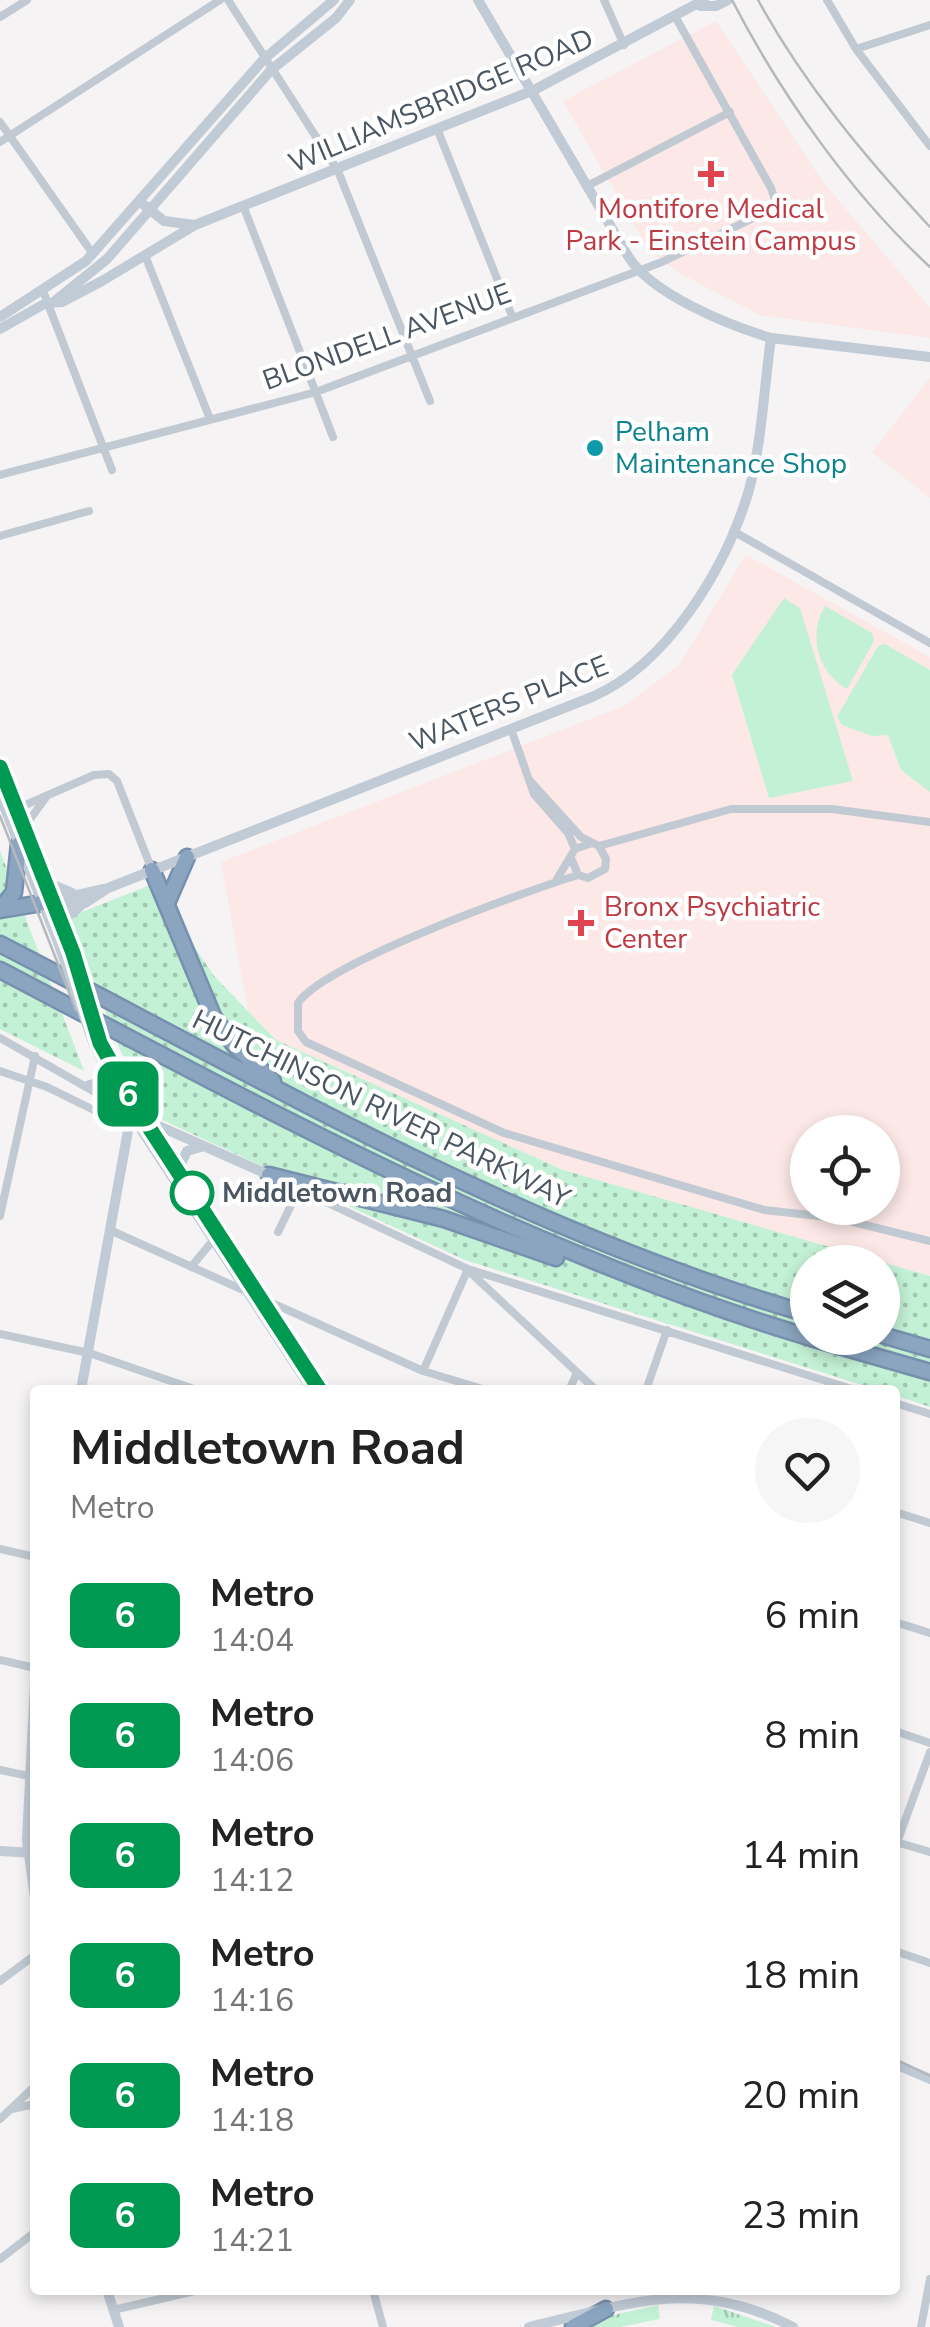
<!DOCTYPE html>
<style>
:root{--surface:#fff;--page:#f6f6f6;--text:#222;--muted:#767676}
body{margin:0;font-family:"Nunito Sans",sans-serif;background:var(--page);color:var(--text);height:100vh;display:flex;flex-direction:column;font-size:38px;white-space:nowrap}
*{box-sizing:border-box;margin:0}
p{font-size:32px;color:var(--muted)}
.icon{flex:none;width:55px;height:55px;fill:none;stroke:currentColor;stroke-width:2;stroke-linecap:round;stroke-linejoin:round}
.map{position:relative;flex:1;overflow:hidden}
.details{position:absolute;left:30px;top:1385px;width:870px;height:910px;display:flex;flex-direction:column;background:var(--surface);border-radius:10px;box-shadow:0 5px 15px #0003}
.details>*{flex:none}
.badge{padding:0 20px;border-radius:15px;font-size:35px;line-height:65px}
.controls{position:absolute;left:790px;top:1115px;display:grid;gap:20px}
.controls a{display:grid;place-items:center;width:110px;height:110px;border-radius:50%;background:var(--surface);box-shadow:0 5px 15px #0003;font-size:50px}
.map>.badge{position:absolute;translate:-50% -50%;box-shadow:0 0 0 5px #fff}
.round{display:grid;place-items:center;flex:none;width:105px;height:105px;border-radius:52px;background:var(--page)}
.overview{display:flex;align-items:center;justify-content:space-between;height:170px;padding:0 40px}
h1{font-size:48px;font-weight:700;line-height:75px}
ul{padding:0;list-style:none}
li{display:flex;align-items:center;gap:30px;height:120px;padding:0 40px}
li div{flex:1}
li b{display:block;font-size:38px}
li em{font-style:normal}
li .badge{min-width:110px;font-weight:700;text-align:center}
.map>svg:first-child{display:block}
.medical{fill:#fce8e6;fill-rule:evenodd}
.grass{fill:url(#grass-tufts)}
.park{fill:url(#park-dots);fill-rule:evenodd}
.pitch{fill:#c3f1d5}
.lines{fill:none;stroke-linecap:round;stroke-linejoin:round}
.highway-casing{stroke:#7690ad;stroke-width:19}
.street{stroke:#c1cad2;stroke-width:8}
.secondary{stroke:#c1cbd6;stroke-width:10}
.highway{stroke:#8ba5c1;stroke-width:14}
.rail{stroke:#b5b8bd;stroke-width:2.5}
.secondary-bridge{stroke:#c1cbd6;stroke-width:10}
.line-casing{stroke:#fff;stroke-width:22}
.line{stroke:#009952;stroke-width:15}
.health-dot{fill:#e0444e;stroke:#fff;stroke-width:4}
.culture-dot{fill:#0f9aa8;stroke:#fff;stroke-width:4}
.stop-dot{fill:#fff;stroke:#009952;stroke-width:5}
.labels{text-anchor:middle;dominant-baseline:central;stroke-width:9;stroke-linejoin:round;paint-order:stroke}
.street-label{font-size:28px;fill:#4a5661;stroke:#fff}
.health-label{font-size:28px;fill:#be3a42;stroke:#fff}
.culture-label{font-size:28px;fill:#0d838f;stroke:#fff;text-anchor:start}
.stop-label{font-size:28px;font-weight:bold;fill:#4a5661;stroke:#fff;text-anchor:start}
</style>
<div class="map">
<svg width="930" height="2327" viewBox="0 0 930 2327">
<defs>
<pattern id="grass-tufts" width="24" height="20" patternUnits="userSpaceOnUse" patternTransform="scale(2.5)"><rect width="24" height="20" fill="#c3f1d5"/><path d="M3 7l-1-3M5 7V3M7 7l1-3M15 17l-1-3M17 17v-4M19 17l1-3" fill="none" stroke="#a0c6b0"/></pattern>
<pattern id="park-dots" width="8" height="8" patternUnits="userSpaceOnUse" patternTransform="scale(2.5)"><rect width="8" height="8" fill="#c3f1d5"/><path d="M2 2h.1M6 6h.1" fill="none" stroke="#a0c6b0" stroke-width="1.8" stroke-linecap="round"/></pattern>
</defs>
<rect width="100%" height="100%" fill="#f5f3f3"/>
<!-- medical -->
<path class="medical" d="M716,21L823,182L930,308V338L760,315L679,273L649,250L563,101Z
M930,378V498L872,452Z
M746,555L930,657V1276L563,1170L276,1040L248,1011L221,862L624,706L679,665ZM808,1132H882V1208H808Z"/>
<!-- grass -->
<path class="grass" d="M658,2305L660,2319L620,2327H582L605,2317Z
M714,2306L776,2327H738L711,2320Z"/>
<!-- park -->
<path class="park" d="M0,851L84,1071L0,1029Z
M153,884L214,976L276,1040L563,1170L930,1276V1407L895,1395V1390H878L465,1260L158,1118L121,1052L69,917ZM808,1262H882V1338H808Z"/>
<!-- pitch -->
<path class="pitch" d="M784,598L800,608L853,781L769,798L732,675Z
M825,606L872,633L874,641L847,689C817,672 808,635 825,606Z
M885,644L930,670V792L901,770L888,735L872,736L842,725L837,717L878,646Z"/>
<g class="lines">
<!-- highway casing -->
<g class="highway-casing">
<path id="highway" d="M152,870L213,1016L234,1045L273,1081
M167,903L187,857
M0,910L14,892L19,844
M0,910L42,903
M0,944C264,1080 520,1231 808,1314
M0,970C263,1108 522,1251 808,1337
M269,1175L444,1219L556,1258
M882,1335L930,1349
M811,1338L930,1372
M573,2327L606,2309"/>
</g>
<!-- street -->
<path class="street" d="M228,0L338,171L430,401
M604,0L624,45
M827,0L856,49L930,146
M0,17L27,0
M856,49L930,25
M0,122L93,254
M438,131L512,316
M0,142L220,0
M589,185L730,112
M244,208L333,437
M146,258L210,419
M43,291L112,470
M0,475L316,392L662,262L772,209L775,200L771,188L676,18
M733,531L930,643
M0,536L89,511
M511,729L534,794L568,833L575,849
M530,781L581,837L599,846L606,859L605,869L588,878L578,875L572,860
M7,813L94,775L109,774L117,781L152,870
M17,837L47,796
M599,846L731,809H832L930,822
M578,875C526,891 325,963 298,1003V1031L306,1042L504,1133L764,1210L837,1218L930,1241
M557,879L575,849L592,843
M0,1038L128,1111
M0,1071L47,1087L110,1118L131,1114
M87,1085L110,1077
M296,1188L468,1269L855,1390
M0,1216L35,1056
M112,1231L423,1371L486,1390
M278,1232L299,1189
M191,1267L215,1238
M471,1273L596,1390
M0,1334L89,1353L197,1390
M423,1371L468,1269
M569,1390L576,1375
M646,1390L667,1330
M895,1403L930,1414
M895,1512L930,1523
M0,1549L35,1557
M895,1622L930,1633
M0,1660L35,1668
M895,1731L930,1743
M0,1770L29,1776
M896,1842L930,1852
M895,1848L930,1752
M895,1951L930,1963
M0,1981L35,1955
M12,2109L35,2104
M0,2119L35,2086
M0,2259L35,2232
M373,2290L383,2327
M672,2290V2296L684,2290
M113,2310L199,2290
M921,2327L930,2279"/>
<!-- secondary -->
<path class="secondary" d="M478,0L628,256C651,294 728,325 771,338L930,357
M700,6H716L728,0
M144,205L164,221L195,225
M55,301L107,259L271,70L336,18L350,0
M0,317L86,261L264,59L334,0
M0,329L46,303L62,302L102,281L195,225L534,90L704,0
M0,796L58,942
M33,877L72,893
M42,903L104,889
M45,910L85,903L108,888L592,697C668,664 726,568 749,490C762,441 764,388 771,338
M58,941L66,918L84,903
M94,1045L131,1114L312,1390
M132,1114L269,1175
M179,1182L178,1170L187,1151L204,1146
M81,1390L131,1114
M35,1682L27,1840L35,1898
M0,1851L34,1853
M895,2064L930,2079
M107,2290L119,2327
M529,2327C629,2304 695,2276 793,2327"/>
<!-- highway -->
<use href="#highway" class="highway"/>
<!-- rail -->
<path class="rail" d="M732,0C781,95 852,195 930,267
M758,0C804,84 865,157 930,227
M0,767L73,953L100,1043L139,1112L320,1390
M0,816L76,1010
M895,2059L930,2076"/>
<!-- secondary-bridge -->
<path class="secondary-bridge" d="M58,942L94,1045"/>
</g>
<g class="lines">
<!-- line casing -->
<g class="line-casing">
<path id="line" d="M0,767L73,953L100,1043L139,1112L320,1390"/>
</g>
<!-- line -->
<use href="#line" class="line"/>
</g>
<!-- markers -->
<g class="health-dot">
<path d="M706 159h10v10h10v10h-10v10h-10v-10h-10v-10h10z"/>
<path d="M576 908h10v10h10v10h-10v10h-10v-10h-10v-10h10z"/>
</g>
<circle class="culture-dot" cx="595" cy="448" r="10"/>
<circle class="stop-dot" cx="192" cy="1193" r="20"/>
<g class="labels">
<!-- street labels -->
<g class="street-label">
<text transform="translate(441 101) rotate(-23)">WILLIAMSBRIDGE ROAD</text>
<text transform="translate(387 337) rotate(-20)">BLONDELL AVENUE</text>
<text transform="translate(509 704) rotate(-22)">WATERS PLACE</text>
<text transform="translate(381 1109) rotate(26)">HUTCHINSON RIVER PARKWAY</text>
</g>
<!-- health labels -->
<g class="health-label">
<text x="711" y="209">Montifore Medical<tspan x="711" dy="32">Park - Einstein Campus</tspan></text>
<text x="604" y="907" text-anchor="start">Bronx Psychiatric<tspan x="604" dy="32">Center</tspan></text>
</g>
<!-- culture labels -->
<g class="culture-label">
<text x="615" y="432">Pelham<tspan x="615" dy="32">Maintenance Shop</tspan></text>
</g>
<!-- stop labels -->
<g class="stop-label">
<text x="222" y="1193">Middletown Road</text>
</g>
</g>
</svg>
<div class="controls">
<a><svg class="icon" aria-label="locate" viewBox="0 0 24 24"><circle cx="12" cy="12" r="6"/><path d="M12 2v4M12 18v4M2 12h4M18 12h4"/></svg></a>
<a><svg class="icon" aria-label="layers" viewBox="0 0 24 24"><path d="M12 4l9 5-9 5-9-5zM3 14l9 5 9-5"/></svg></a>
</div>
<b class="badge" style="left:128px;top:1094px;background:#009952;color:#fff">6</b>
<section class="details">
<div class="overview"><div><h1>Middletown Road</h1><p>Metro</p></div><a class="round"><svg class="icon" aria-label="heart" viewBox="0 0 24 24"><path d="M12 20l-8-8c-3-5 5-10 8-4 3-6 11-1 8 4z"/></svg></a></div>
<ul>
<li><span class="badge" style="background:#009952;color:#fff">6</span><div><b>Metro</b><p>14:04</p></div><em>6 min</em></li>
<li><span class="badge" style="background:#009952;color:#fff">6</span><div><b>Metro</b><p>14:06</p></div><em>8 min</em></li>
<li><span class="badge" style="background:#009952;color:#fff">6</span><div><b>Metro</b><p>14:12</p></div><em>14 min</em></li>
<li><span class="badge" style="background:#009952;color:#fff">6</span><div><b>Metro</b><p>14:16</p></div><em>18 min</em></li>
<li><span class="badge" style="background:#009952;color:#fff">6</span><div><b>Metro</b><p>14:18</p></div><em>20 min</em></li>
<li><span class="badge" style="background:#009952;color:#fff">6</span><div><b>Metro</b><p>14:21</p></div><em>23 min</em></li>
</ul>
</section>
</div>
